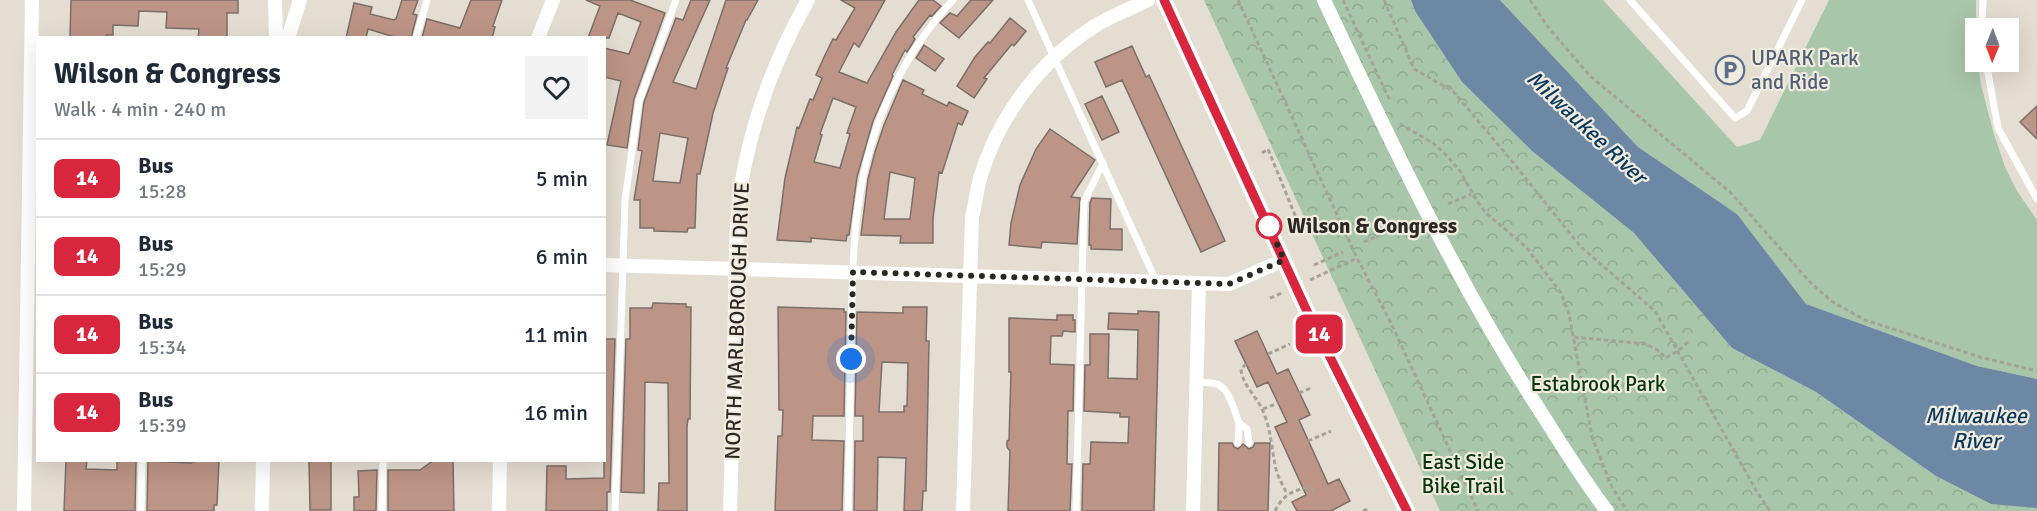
<!DOCTYPE html>
<meta charset="utf-8">
<style>
:root{--surface:#fff;--page:#f2f2f3;--text:#1f2937;--muted:#747a83;--line:#e0e1e3}
body{margin:0;font-family:Signika,sans-serif;background:var(--page);color:var(--text);height:100vh;display:flex;flex-direction:column;font-size:22px;white-space:nowrap}
*{box-sizing:border-box;margin:0}
p{font-size:20px;color:var(--muted)}
.icon{flex:none;width:33px;height:33px;fill:none;stroke:currentColor;stroke-width:2;stroke-linecap:round;stroke-linejoin:round}
.map{position:relative;flex:1;overflow:hidden}
.panel{position:absolute;left:36px;top:36px;width:570px;height:426px;display:flex;flex-direction:column;background:var(--surface);border-radius:0px;box-shadow:0 6px 24px #0002}
.panel>*{flex:none}
.badge{padding:0 12px;border-radius:9px;font-size:21px;line-height:39px}
.needle{width:39px;rotate:181deg}
.controls{position:absolute;left:1965px;top:18px;display:grid;gap:12px}
.controls a{display:grid;place-items:center;width:54px;height:54px;border-radius:0px;background:var(--surface);box-shadow:0 6px 24px #0002;font-size:30px}
.you{position:absolute;width:30px;height:30px;margin:-15px;border:4px solid #fff;border-radius:50%;background:#1a73e8;box-shadow:0 0 0 9px #1a73e833}
.map>.badge{position:absolute;translate:-50% -50%;box-shadow:0 0 0 3px #fff}
.round{display:grid;place-items:center;flex:none;width:63px;height:63px;border-radius:0px;background:var(--page)}
.headline{display:flex;align-items:center;justify-content:space-between;height:102px;padding:0 18px}
h1{font-size:28px;font-weight:700;line-height:45px}
ul{padding:0;list-style:none}
li{display:flex;align-items:center;gap:18px;height:78px;padding:0 18px;border-top:2px solid var(--line)}
li div{flex:1}
li b{display:block;font-size:22px}
li em{font-style:normal}
li .badge{min-width:66px;font-weight:700;text-align:center}
.map>svg:first-child{display:block}
.green{fill:#a8c6a9}
.forest{fill:url(#forest-crowns)}
.water{fill:#6c88a4}
.building{fill:#bd9586;stroke:#7b6e6a;stroke-width:1.5;fill-rule:evenodd}
.lines{fill:none;stroke-linecap:round;stroke-linejoin:round}
.path{stroke:#a7a298;stroke-width:3;stroke-dasharray:4.5 3;stroke-linecap:butt}
.service{stroke:#fff;stroke-width:7}
.minor{stroke:#fff;stroke-width:14}
.tertiary{stroke:#fff;stroke-width:16}
.line-casing{stroke:#fff;stroke-width:14}
.line{stroke:#d7263d;stroke-width:9}
.walk{stroke:#2a2823;stroke-width:6;stroke-dasharray:0 10.8}
.stop-dot{fill:#fff;stroke:#d7263d;stroke-width:3}
.labels{text-anchor:middle;dominant-baseline:central;stroke-width:4.5;stroke-linejoin:round;paint-order:stroke}
.service-label{font-size:21px;fill:#4e5e75;stroke:#f1ebde;text-anchor:start}
.stop-label{font-size:21px;font-weight:bold;fill:#2a2823;stroke:#f1ebde;text-anchor:start}
.street-label{font-size:21px;fill:#2a2823;stroke:#f1ebde}
.park-label{font-size:21px;fill:#05360e;stroke:#f1ebde}
.water-label{font-size:22px;font-style:italic;fill:#07385e;stroke:#f1ebde}
</style>
<div class="map">
<svg width="2037" height="511" viewBox="0 0 2037 511">
<defs>
<pattern id="forest-crowns" width="20" height="18" patternUnits="userSpaceOnUse" patternTransform="scale(1.5)"><rect width="20" height="18" fill="#a8c6a9"/><path d="M2 6a3 3 0 1 1 6 0M12 15a3 3 0 1 1 6 0" fill="none" stroke="#91aa91"/></pattern>
</defs>
<rect width="100%" height="100%" fill="#e4ddd1"/>
<!-- green -->
<path class="green" d="M1500,0H1603L1737,147L1760,140L1829,0H1976V62H1978L1981,85L1993,131L2005,167L2017,191L2037,220V379L1977,366L1806,304L1737,214L1638,147Z"/>
<!-- forest -->
<path class="forest" d="M1204,0H1411L1415,11L1462,82L1532,151L1634,233L1732,348L1816,392L1936,476L1991,504L2037,506V511H1440Z"/>
<!-- water -->
<path class="water" d="M1411,0H1500L1638,147L1737,214L1806,304L1977,366L2037,379V508L1991,504L1936,476L1816,392L1732,348L1634,233L1532,151L1462,82L1415,11Z"/>
<!-- building -->
<path class="building" d="M71,0H238V13H227V38H198L199,29L166,28L167,12L139,11L138,26L113,25V35H106V38L70,37Z
M402,0H418L413,14L417,15L411,38H398L368,29L366,38H346L354,3L372,7L370,14L394,20L396,19Z
M471,0H502L493,26L495,27L492,38H422L427,19L460,28Z
M586,0H630L665,13L634,99L627,148L607,145L621,81L604,77V48L629,54L641,22L618,13L609,38H588L600,6Z
M691,0H710L673,82L696,89L726,0H758L747,20H746L726,68H728L713,113L700,174H697L695,228H688L687,232L654,231V228H640V200H634L642,151L638,150L644,102L676,18L683,20ZM660,133L688,138L680,183L653,181Z
M841,0H885L859,47L854,43L839,72L867,83L896,32L919,0H933L941,6L932,16L930,15L913,37L915,39L907,52L905,50L892,75L893,76L873,121L857,177L849,235H847L846,241L811,238V242L777,240L785,178L797,127L799,128L810,99L813,100L822,78L816,75L825,55L833,39L836,40L855,8ZM833,98L856,107L847,133L850,134L840,168L814,162L822,135L820,134Z
M971,0H993L959,38L940,23L950,13L957,16Z
M1010,18L1026,31L1014,46L1012,44L984,78L987,79L974,98L957,86L975,57L988,42L990,43Z
M924,45L944,59L935,71L916,58Z
M1132,46L1146,77L1149,75L1225,241L1201,252L1122,80L1106,87L1095,62Z
M903,80L924,90L922,94L947,106L949,102L968,111L962,125L958,123L942,173L939,172L933,218V243H900L901,236L861,235L868,179L875,152L884,125ZM890,172L915,178L910,219H884Z
M1102,96L1119,132L1102,140L1085,104Z
M2037,106V139L2020,122Z
M1050,129L1095,160L1071,197L1080,198L1077,244L1042,242L1041,248L1009,245L1011,223L1020,185L1036,149Z
M1092,198L1111,199L1110,229H1122V250L1091,249V245H1089L1090,203Z
M653,303L686,304V307H691L690,419H688L687,427V511H658L659,483H669L668,383L645,382L644,493L621,492L626,339H630V308H652Z
M778,307L844,309V312H846L844,416H813L812,440L844,441L842,511H775L778,436H782L783,410H779Z
M903,307H927L926,341H929L928,395L926,491H923L922,511H904L906,458L878,457L877,511H854L855,441H863V416H855L857,312L903,313ZM882,362L908,363L907,406H904V412H879Z
M1138,311L1159,312L1154,511H1082L1083,464H1090L1091,442L1128,443L1129,417H1120V413L1084,411L1085,365H1090V334H1109L1108,378L1137,379L1138,330L1108,329L1109,313L1138,314Z
M1057,315H1073V320H1075V332L1063,331L1062,336H1051L1050,364L1074,365L1073,411H1068L1067,464H1072L1070,511H1008L1010,451L1007,447V441L1009,440L1011,372H1009V318L1057,320Z
M1257,331L1277,374L1288,369L1310,415L1299,420L1328,484L1339,479L1350,501L1331,511H1297L1292,502L1306,495L1275,427L1287,422L1268,382L1257,387L1235,341Z
M604,339H615L610,492H607V511H546L547,466H566V479L604,478Z
M1219,443H1232L1234,447L1238,449L1243,444L1249,449L1253,447L1255,443H1270L1268,511H1218Z
M66,460H87L86,469L117,470V460L136,461L135,511H64Z
M197,460H219L217,505H214V511H147L148,461L191,463Z
M309,460H331V510H310Z
M434,460H453L454,511H388V470H420Z
M377,470L376,511H354V497H359L358,471Z"/>
<g class="lines">
<!-- path -->
<path class="path" d="M1238,0L1357,258L1390,321L1478,511
M1343,0L1389,99
M1384,0L1414,69L1453,91L1511,160L1581,247L1655,311L1757,492L1770,511
M1530,0L1548,27L1590,76L1730,192L1809,281L1831,301L1865,320L1980,357L2037,371
M1400,124L1433,143L1447,156L1460,171L1479,204L1487,214L1526,247L1561,293L1569,314L1592,437L1612,487L1627,511
M1262,153L1268,149L1297,220
M1448,204L1471,194
M1364,242L1397,227
M1314,265L1343,252
M1310,280L1357,258
M1270,298L1282,293
M1574,337L1646,344L1659,351L1665,358L1678,351L1689,341
M1268,354L1290,344
M1246,364L1241,369C1242,383 1253,393 1260,405C1271,425 1271,447 1276,469C1278,478 1284,486 1287,495
M1299,393L1311,388
M1263,409L1278,403
M1308,441L1331,431
M1275,511C1282,496 1292,491 1308,487L1314,491
M1363,511L1368,509"/>
<!-- service -->
<path class="service" d="M1028,0L1156,281
M1630,0L1735,118L1747,111L1802,0
M1982,28L1983,0
M416,38L427,0
M1986,62L1998,128L2037,199
M1197,382C1203,383 1211,382 1217,384C1230,389 1234,411 1239,423
M1238,443L1239,423L1247,429L1249,443
M141,511L142,460
M382,511L383,460
M615,511L625,200L639,101L676,0
M848,511C849,455 850,399 851,343C852,298 852,252 858,207C868,130 900,57 953,0
M1076,511L1084,202L1103,163"/>
<!-- minor -->
<path class="minor" d="M275,0L276,38
M1324,0C1391,143 1458,285 1544,417C1564,449 1584,481 1607,511
M288,38L300,0
M538,38L553,0
M604,265L1229,284L1284,260
M24,511L32,0
M262,511L263,460
M499,511L500,460
M730,511C732,443 734,374 735,306C736,261 735,214 744,169C756,109 778,53 808,0
M963,511L972,217C976,202 977,186 982,172C1001,113 1042,59 1095,26C1111,16 1130,9 1148,0
M1193,511L1199,284"/>
<!-- tertiary -->
<path class="tertiary" d="M1164,0L1305,307L1407,511"/>
</g>
<g class="lines">
<!-- line casing -->
<g class="line-casing">
<path id="line" d="M1164,0L1305,307L1407,511"/>
</g>
<!-- line -->
<use href="#line" class="line"/>
<!-- walk -->
<path class="walk" d="M851,359L853,272L1229,284L1284,260L1269,226"/>
</g>
<!-- icons -->
<defs>
<g id="parking-ring" transform="scale(1.5)"><circle r="9.5" fill="#f1ebde" stroke="#5c6f8a" stroke-width="1.5"/><path d="M-3.5-5.5H1a3.5 3.5 0 0 1 0 7H-1V5.5H-3.5ZM-1-3.4V-.6H.8a1.4 1.4 0 0 0 0-2.8Z" fill="#5c6f8a"/></g>
</defs>
<g fill-rule="evenodd">
<use href="#parking-ring" x="1730" y="70"/>
</g>
<!-- markers -->
<circle class="stop-dot" cx="1269" cy="226" r="12"/>
<g class="labels">
<!-- service labels -->
<g class="service-label">
<text x="1751" y="58">UPARK Park<tspan x="1751" dy="24">and Ride</tspan></text>
</g>
<!-- stop labels -->
<g class="stop-label">
<text x="1287" y="226">Wilson &amp; Congress</text>
</g>
<!-- street labels -->
<g class="street-label">
<text transform="translate(737 321) rotate(-88)">NORTH MARLBOROUGH DRIVE</text>
</g>
<!-- park labels -->
<g class="park-label">
<text x="1598" y="384">Estabrook Park</text>
<text x="1463" y="462">East Side<tspan x="1463" dy="24">Bike Trail</tspan></text>
</g>
<!-- water labels -->
<g class="water-label">
<text transform="translate(1587 127) rotate(43)">Milwaukee River</text>
<text x="1976" y="415">Milwaukee<tspan x="1976" dy="25">River</tspan></text>
</g>
</g>
</svg>
<div class="controls">
<a><svg class="needle" viewBox="-14 -14 28 28"><path d="M0-13l5 13h-10z" fill="#e53935"/><path d="M0 13l5-13h-10z" fill="#747a83"/></svg></a>
</div>
<div class="you" style="left:851px;top:359px"></div>
<b class="badge" style="left:1319px;top:334px;background:#d7263d;color:#fff">14</b>
<section class="panel">
<div class="headline"><div><h1>Wilson &amp; Congress</h1><p>Walk · 4 min · 240 m</p></div><a class="round"><svg class="icon" aria-label="heart" viewBox="0 0 24 24"><path d="M12 20l-8-8c-3-5 5-10 8-4 3-6 11-1 8 4z"/></svg></a></div>
<ul>
<li><span class="badge" style="background:#d7263d;color:#fff">14</span><div><b>Bus</b><p>15:28</p></div><em>5 min</em></li>
<li><span class="badge" style="background:#d7263d;color:#fff">14</span><div><b>Bus</b><p>15:29</p></div><em>6 min</em></li>
<li><span class="badge" style="background:#d7263d;color:#fff">14</span><div><b>Bus</b><p>15:34</p></div><em>11 min</em></li>
<li><span class="badge" style="background:#d7263d;color:#fff">14</span><div><b>Bus</b><p>15:39</p></div><em>16 min</em></li>
</ul>
</section>
</div>
